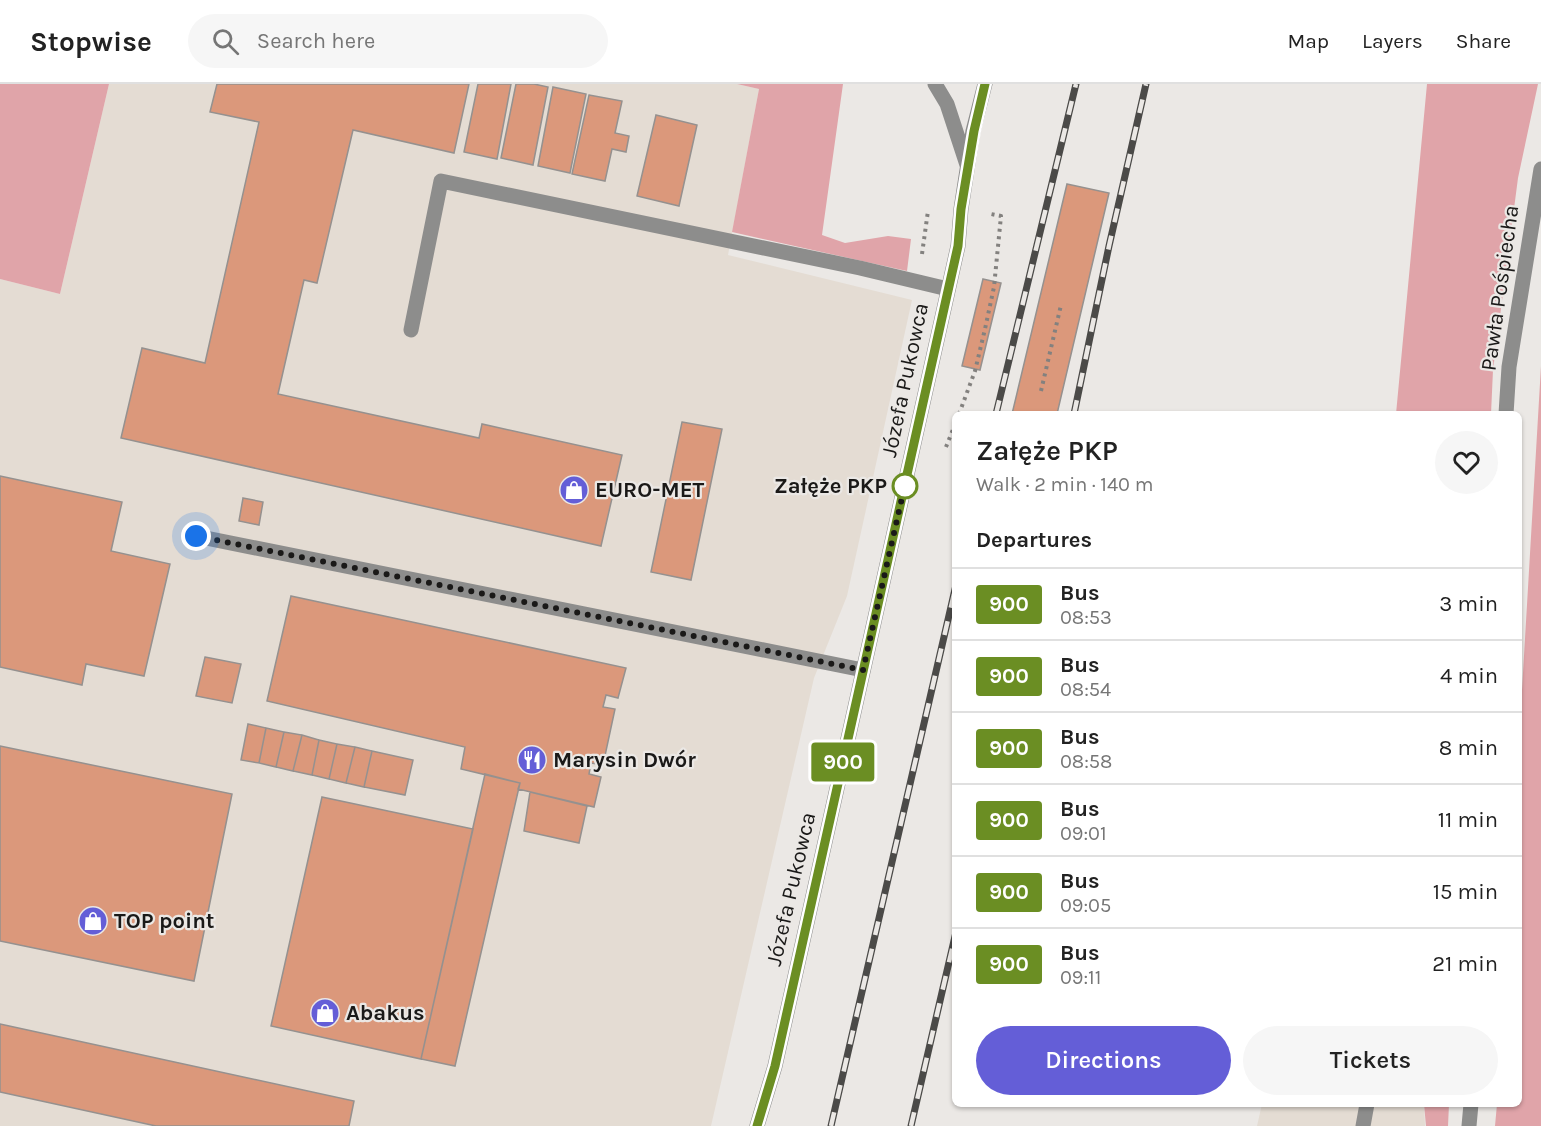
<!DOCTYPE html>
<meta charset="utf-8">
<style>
:root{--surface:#fff;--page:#f6f6f6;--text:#222;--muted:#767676;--line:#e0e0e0;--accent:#645ed7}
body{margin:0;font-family:Karla,sans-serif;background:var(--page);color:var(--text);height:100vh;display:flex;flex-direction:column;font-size:22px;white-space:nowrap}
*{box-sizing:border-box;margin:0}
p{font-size:20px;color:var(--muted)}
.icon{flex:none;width:33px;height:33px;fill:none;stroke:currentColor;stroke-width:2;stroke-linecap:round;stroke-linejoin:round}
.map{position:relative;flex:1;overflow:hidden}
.sheet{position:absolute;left:952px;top:327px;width:570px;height:696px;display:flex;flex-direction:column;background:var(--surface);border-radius:9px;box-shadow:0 2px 4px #0004}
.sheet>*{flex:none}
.badge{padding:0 12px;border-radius:4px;font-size:21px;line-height:39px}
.you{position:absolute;width:30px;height:30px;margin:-15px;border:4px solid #fff;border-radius:50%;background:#1a73e8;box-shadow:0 0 0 9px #1a73e833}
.map>.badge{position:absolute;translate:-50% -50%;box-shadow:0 0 0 3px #fff}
h2{padding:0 24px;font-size:22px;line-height:54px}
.round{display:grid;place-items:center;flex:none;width:63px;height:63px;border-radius:32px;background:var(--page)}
.head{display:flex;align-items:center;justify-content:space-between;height:102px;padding:0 24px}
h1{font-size:28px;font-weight:600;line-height:45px}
.action{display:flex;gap:12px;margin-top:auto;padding:12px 24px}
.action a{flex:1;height:69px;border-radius:36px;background:var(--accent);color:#fff;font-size:24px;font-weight:600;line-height:69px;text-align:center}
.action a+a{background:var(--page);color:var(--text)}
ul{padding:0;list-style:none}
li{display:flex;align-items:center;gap:18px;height:72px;padding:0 24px;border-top:2px solid var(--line)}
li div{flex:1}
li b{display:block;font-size:22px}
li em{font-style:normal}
li .badge{min-width:66px;font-weight:700;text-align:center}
header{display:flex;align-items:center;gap:36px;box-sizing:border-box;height:84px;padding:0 30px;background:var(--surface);border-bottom:2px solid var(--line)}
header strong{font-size:28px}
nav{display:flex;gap:33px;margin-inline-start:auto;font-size:21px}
.search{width:420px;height:54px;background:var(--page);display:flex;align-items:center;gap:15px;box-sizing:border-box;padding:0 21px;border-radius:33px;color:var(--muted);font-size:22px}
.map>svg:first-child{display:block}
.built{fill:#e4dcd3}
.green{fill:#e0a4a9}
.building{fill:#db987b;stroke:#95918f;stroke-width:1.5}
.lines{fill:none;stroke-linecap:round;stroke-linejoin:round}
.path{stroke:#83817f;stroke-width:4;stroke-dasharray:3 4.5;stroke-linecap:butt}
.service{stroke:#8d8d8c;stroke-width:15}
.minor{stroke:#8d8d8c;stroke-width:15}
.rail-casing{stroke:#4b4a48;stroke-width:7}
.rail{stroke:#ebe8e5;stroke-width:4.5;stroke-dasharray:14;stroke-linecap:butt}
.line-casing{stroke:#fff;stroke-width:14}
.line{stroke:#6b8e23;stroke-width:9}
.walk{stroke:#1a1918;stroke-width:6;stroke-dasharray:0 10.8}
.stop-dot{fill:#fff;stroke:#6b8e23;stroke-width:3}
.labels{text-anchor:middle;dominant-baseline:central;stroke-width:4.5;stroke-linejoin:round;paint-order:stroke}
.street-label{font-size:22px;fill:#1a1918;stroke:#ebe8e5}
.stop-label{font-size:22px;font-weight:bold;fill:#1a1918;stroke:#ebe8e5;text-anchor:end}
.poi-label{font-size:22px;font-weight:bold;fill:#1a1918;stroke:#ebe8e5;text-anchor:start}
</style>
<header>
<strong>Stopwise</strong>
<div class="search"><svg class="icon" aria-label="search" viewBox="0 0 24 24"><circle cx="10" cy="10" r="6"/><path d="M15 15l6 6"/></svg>Search here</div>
<nav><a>Map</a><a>Layers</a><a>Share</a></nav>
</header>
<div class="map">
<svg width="1541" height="1042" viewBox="0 0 1541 1042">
<rect width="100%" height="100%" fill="#ebe8e5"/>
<!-- built -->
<path class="built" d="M109,0H737L759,5L728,171L912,216L847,512L814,594L711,1042H0V195L60,210Z
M1262,1020H1424L1425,1042H1257Z"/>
<!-- green -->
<path class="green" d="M0,0H109L60,210L0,195Z
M737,0H843L822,151L845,159L888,152L911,155L907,187L732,148L759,5Z
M1427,0H1538L1518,94L1493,286L1491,330H1396Z
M1541,282V1042H1495L1497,1020H1520V640Z
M1424,1020H1449L1448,1042H1426Z"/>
<!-- building -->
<path class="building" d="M217,0H469L454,69L353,46L317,199L304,196L278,310L479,354L482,340L622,371L601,462L121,354L142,264L205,279L259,38L210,28Z
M478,0H511L497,75L464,68Z
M516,0H534L548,3L533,81L501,74Z
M553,3L586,10L570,89L538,82Z
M589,11L622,17L615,49L629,52L626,68L612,65L605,97L572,90Z
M656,31L697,41L679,122L637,112Z
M1067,100L1109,109L1057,330H1012Z
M983,195L1001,199L980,286L962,282Z
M682,338L722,345L691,496L651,488Z
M0,392L122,418L111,467L170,480L144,592L86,580L82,601L0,583Z
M243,414L263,418L259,441L239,437Z
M291,512L626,584L618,614L606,611L603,623L615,625L603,681L591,679L589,690L601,693L594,723L518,705L520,699L461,685L465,663L267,617Z
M205,573L241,580L232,619L196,612Z
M248,640L266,644L259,679L241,676Z
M266,644L284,648L276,683L259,679Z
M284,648L302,651L293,687L276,683Z
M302,651L319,656L312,691L293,687Z
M319,656L337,660L329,695L312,691Z
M337,660L355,663L346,699L329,695Z
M0,662L232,710L194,897L0,857Z
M355,663L372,667L364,703L346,699Z
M372,667L413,676L405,711L364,703Z
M485,690L520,699L455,982L421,975Z
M530,708L587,722L579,759L524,747Z
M322,713L473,745L421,975L271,942Z
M0,940L354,1017L349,1042H156L0,1008Z"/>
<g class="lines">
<!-- path -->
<path class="path" d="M922,170L928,127
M1041,307L1061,221
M959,330L975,287L985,245L994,203L1001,132L991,130
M946,363L956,338"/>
<!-- service -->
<path class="service" d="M411,246L441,97L860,184L948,205
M196,452L863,586
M1363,1042L1367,1020"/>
<!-- minor -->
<path class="minor" d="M935,0L947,20L967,81
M1506,330L1509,283L1541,85
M757,1042L775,982L958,162L961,125L973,47L985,0
M1469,1042L1471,1020"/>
<!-- rail casing -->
<g class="rail-casing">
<path id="rail" d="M996,330L1076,0
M1074,330L1109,162L1146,0
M831,1042L956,501
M911,1042L956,848"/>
</g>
<!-- rail -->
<use href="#rail" class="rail"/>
</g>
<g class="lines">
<!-- line casing -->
<g class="line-casing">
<path id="line" d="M757,1042L775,982L958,162L961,125L974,47L985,0"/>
</g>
<!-- line -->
<use href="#line" class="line"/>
<!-- walk -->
<path class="walk" d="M196,452L863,586L906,396L905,402"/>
</g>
<!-- icons -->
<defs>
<g id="shop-disc" transform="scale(1.5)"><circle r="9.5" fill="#645ed7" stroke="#ebe8e5"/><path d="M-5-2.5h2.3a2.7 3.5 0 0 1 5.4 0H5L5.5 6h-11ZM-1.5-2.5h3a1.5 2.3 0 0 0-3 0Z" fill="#fff"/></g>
<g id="restaurant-disc" transform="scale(1.5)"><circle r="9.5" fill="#645ed7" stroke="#ebe8e5"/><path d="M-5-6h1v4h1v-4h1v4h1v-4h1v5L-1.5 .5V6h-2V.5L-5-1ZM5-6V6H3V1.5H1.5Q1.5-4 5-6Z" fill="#fff"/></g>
</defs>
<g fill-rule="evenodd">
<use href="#shop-disc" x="574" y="406"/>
<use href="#restaurant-disc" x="532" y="676"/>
<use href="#shop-disc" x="93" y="837"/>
<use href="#shop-disc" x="325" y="929"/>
</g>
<!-- markers -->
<circle class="stop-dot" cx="905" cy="402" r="12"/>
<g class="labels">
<!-- street labels -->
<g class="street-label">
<text transform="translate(1500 204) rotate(-82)">Pawła Pośpiecha</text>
<text transform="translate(905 296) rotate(-78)">Józefa Pukowca</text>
<text transform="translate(791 805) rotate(-77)">Józefa Pukowca</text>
</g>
<!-- stop labels -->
<g class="stop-label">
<text x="887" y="402">Załęże PKP</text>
</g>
<!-- poi labels -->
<g class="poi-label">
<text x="595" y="406">EURO-MET</text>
<text x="553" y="676">Marysin Dwór</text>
<text x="114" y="837">TOP point</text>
<text x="346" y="929">Abakus</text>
</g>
</g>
</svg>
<div class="you" style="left:196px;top:452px"></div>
<b class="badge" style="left:843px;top:678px;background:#6b8e23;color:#fff">900</b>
<section class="sheet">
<div class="head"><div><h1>Załęże PKP</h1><p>Walk · 2 min · 140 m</p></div><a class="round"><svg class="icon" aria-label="heart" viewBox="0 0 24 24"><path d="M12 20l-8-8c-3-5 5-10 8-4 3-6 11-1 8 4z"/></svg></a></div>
<h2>Departures</h2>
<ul>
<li><span class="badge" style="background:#6b8e23;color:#fff">900</span><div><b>Bus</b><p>08:53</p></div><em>3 min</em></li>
<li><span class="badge" style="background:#6b8e23;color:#fff">900</span><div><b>Bus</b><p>08:54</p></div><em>4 min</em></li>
<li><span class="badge" style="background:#6b8e23;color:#fff">900</span><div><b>Bus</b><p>08:58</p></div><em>8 min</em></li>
<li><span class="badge" style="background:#6b8e23;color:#fff">900</span><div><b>Bus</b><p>09:01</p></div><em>11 min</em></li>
<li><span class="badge" style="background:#6b8e23;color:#fff">900</span><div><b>Bus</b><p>09:05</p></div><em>15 min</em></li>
<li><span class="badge" style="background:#6b8e23;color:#fff">900</span><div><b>Bus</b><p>09:11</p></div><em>21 min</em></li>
</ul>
<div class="action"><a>Directions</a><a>Tickets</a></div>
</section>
</div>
